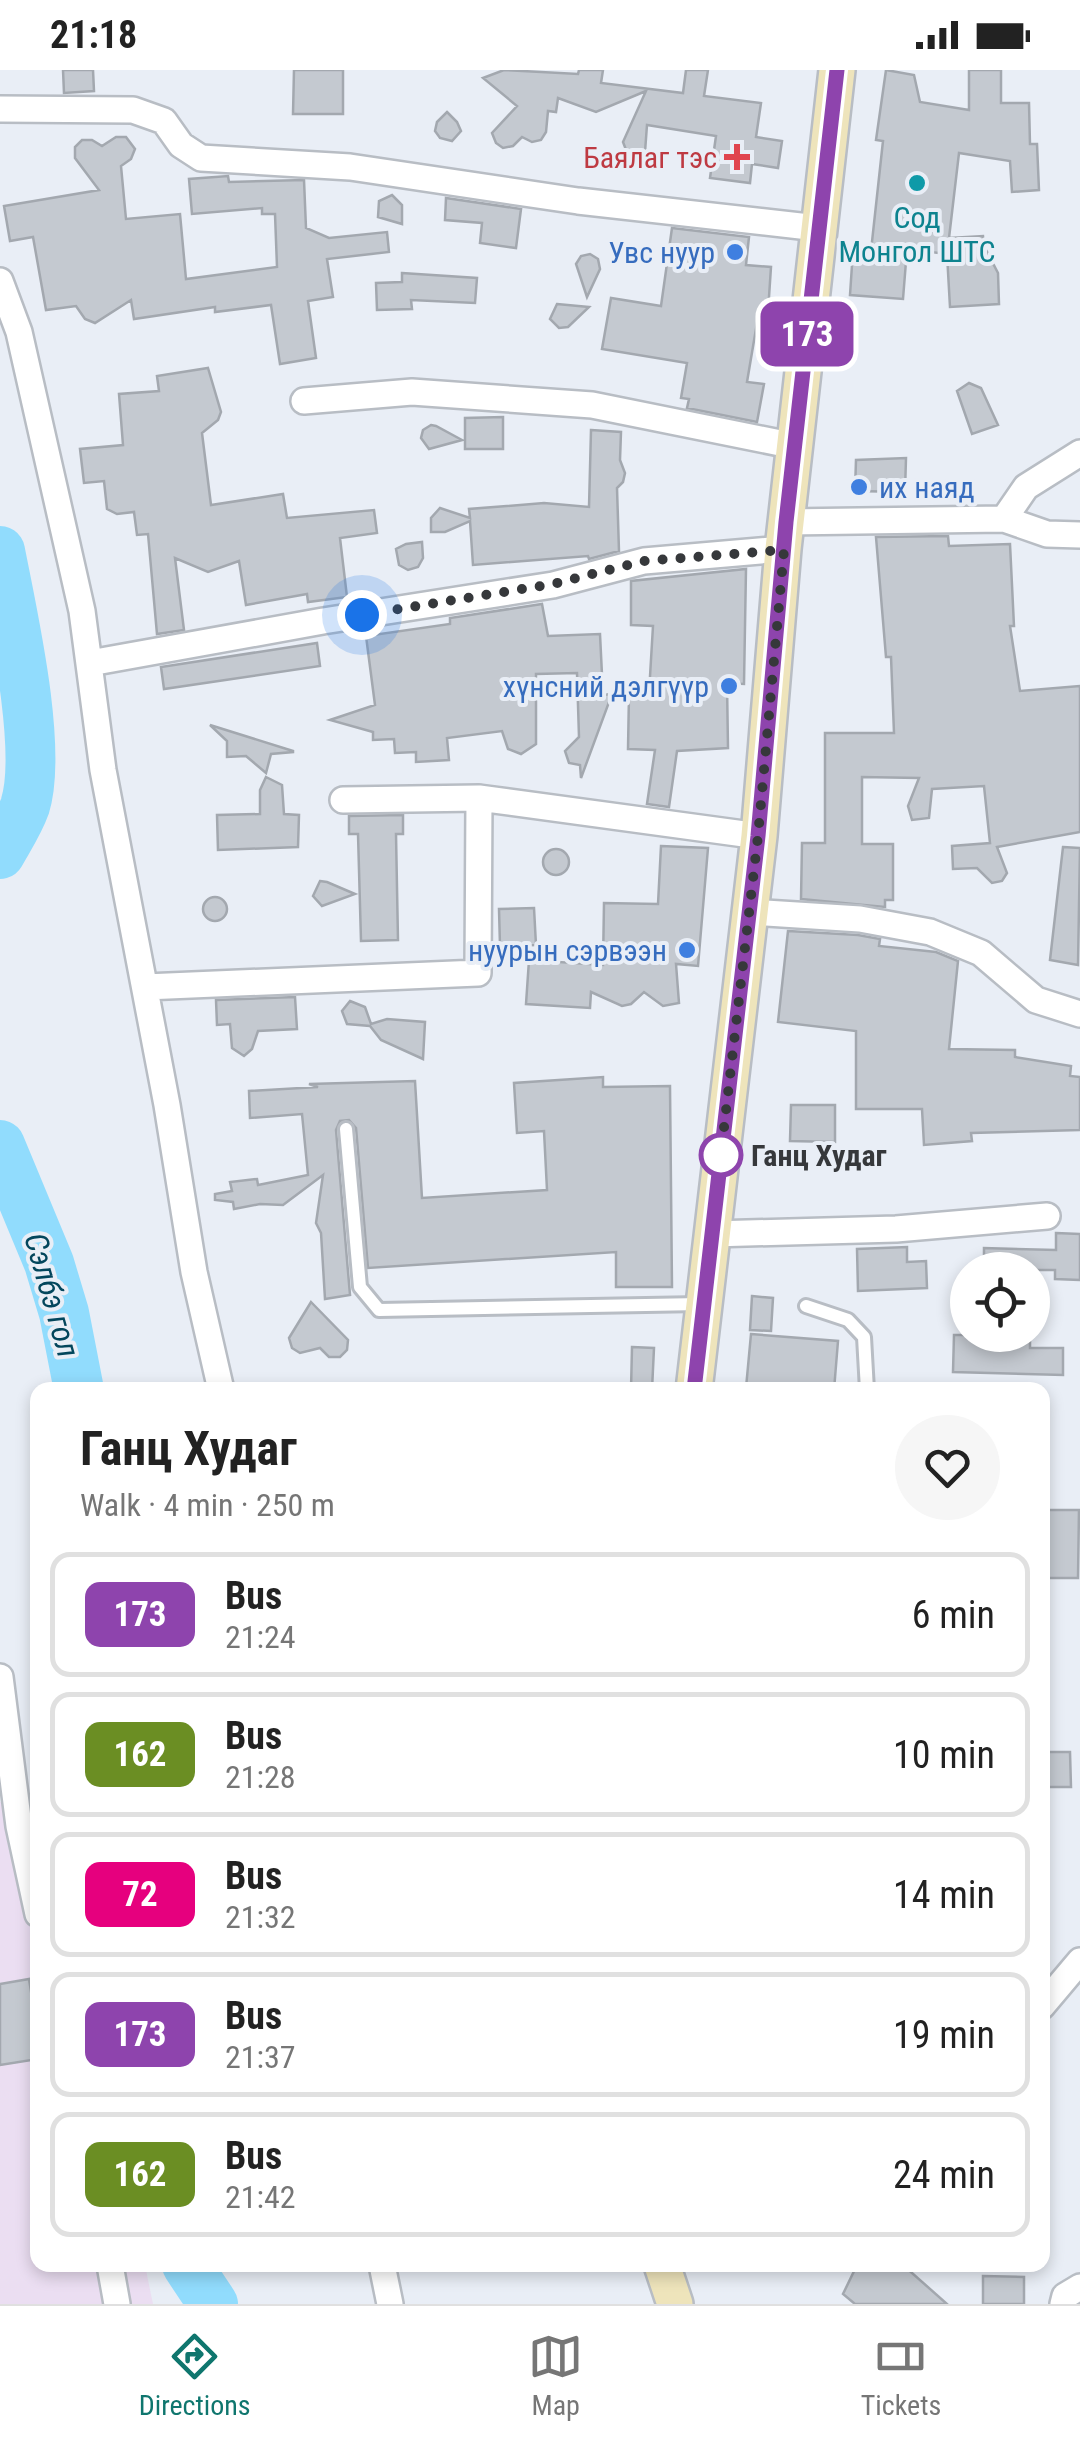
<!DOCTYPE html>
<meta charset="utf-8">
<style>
:root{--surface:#fff;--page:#f6f6f6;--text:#222;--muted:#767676;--line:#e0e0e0;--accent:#0f766e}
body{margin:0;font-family:"Roboto Condensed",sans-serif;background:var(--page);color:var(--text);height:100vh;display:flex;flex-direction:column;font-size:38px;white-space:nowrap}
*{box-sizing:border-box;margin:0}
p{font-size:32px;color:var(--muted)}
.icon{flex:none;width:55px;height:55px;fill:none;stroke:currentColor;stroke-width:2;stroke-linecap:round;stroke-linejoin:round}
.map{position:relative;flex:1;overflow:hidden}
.panel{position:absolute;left:30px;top:1312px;width:1020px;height:890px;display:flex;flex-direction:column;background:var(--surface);border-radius:20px;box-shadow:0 5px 15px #0003}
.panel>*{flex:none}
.badge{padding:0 20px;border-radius:15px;font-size:35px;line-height:65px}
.controls{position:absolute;left:950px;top:1182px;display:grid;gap:20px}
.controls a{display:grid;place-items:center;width:100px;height:100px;border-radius:50%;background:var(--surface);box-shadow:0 5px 15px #0003;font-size:50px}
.you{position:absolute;width:50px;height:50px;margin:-25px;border:8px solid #fff;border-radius:50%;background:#1a73e8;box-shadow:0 0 0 15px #1a73e833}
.map>.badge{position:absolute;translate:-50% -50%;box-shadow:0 0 0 5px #fff}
.round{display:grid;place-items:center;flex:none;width:105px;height:105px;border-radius:52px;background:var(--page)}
.summary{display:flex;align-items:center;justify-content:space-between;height:170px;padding:0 50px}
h1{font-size:48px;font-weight:700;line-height:75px}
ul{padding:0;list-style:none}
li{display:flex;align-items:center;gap:30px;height:125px;margin:0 20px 15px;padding:0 30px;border:5px solid var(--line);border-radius:20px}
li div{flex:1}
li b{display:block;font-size:38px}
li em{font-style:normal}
li .badge{min-width:110px;font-weight:700;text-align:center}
.status{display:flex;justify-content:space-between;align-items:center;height:70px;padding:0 50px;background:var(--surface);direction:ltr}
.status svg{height:28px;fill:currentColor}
.dock{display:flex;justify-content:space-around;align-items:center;height:140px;border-top:2px solid var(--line);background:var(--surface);font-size:28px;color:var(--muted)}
.dock a{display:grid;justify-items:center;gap:5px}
.dock .selected{color:var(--accent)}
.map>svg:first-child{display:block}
.commercial{fill:#ebdef2}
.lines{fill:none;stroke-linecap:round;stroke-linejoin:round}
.river{stroke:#91dcfd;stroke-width:50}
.building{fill:#c4c9d0;stroke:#a3a8af;stroke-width:2.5}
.lane-casing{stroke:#b8bdc4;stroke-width:18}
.street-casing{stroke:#b8bdc4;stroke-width:30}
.secondary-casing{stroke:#b8bdc4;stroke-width:40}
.lane{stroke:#fff;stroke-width:12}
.street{stroke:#fff;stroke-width:25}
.secondary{stroke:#eee4bb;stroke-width:35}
.line-casing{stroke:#fff;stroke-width:22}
.line{stroke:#8e44ad;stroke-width:15}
.walk{stroke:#36383b;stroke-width:10;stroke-dasharray:0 18}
.health-dot{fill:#e0444e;stroke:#e9eef6;stroke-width:4}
.culture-dot{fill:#0f9aa8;stroke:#e9eef6;stroke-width:4}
.shop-dot{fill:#3f7fe0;stroke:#e9eef6;stroke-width:4}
.stop-dot{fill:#fff;stroke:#8e44ad;stroke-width:5}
.labels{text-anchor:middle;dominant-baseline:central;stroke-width:8;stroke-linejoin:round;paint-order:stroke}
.health-label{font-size:30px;fill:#be3a42;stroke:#e9eef6;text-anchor:end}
.culture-label{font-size:30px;fill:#0d838f;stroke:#e9eef6}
.shop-label{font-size:30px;fill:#366cbe;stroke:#e9eef6;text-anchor:end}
.stop-label{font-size:30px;font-weight:bold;fill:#36383b;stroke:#e9eef6;text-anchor:start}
.water-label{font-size:32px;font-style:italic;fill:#03465c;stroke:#e9eef6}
</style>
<div class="status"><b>21:18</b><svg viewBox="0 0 49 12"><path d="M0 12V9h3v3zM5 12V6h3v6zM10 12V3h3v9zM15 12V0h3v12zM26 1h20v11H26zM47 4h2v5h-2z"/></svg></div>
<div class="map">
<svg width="1080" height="2234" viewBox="0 0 1080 2234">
<rect width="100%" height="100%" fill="#e9eef6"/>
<!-- commercial -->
<path class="commercial" d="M35,1731L37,1742L38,2195H145L153,2234H0V1732Z"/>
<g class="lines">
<!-- river -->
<path class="river" d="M0,481C12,543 43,678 25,736C19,753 9,768 0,784
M0,1075L49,1193L64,1243L79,1320
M187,2195L213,2234"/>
</g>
<!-- building -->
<path class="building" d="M63,0H93L94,21L64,23Z
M294,0H343V44H293Z
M504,0L578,4L579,0H603L601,13L683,23L686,0H708L704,26L761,33L756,67L782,71L778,98L752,94L750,113L710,108L716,66L647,55L645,82L637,87L628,85L623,72L646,21L596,42L558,28L556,42L548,41L546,62L541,70L532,72L522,67L513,76L503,78L496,73L492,63L517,36L483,8Z
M886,0L914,5L920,32L969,40V0H1001V33H1029L1030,74H1037L1039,120L1012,122L1010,91L959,83L949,168L983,166L984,176L998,203L999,234L950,237L947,184L907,179L903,229L850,225L853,180L871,181L883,71L876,70Z
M447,42L457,52L461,61L452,71L440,68L435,61L437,52Z
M116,67H126L135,79L131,89L121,96L126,149L180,144L186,209L277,197L275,144H262V138L192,144L189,109L228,106L229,112L304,110L306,158L329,168L387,162L389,182L327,189L333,227L308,231L316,288L280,294L271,235L215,242V237L134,249L131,230L95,253L85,249L76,236L46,240L33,167L10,171L4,136L99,120L75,88V77L82,70H92L102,76Z
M392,125L402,135V154L378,147L379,131Z
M446,128L521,139L516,178L480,173L482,153L445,150Z
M672,158L749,167L746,195L771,197L768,242L759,241L747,312L764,314L757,352L687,338L689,329L681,328L687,293L602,279L611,228L661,236Z
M590,184L598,189L600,199L587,227L576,194L581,186Z
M402,203L477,208L475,233L411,230L412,239L377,240L376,213L402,212Z
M557,234L589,237L568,257L559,258L550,249Z
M208,298L221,342L218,350L202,363L211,435L283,424L287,448L374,440L377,463L340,468L347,527L308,532L307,524L246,535L239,491L208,502L175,488L184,560L157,564L148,464L137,465L134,442L117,444L107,439L104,411L84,413L80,379L123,375L119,324L159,321L157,306Z
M969,313L981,318L998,355L972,364L957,321Z
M503,347V379H465V348Z
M431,355L436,356L462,370L429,379L421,368L423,360Z
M591,360L621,362L620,390L625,403L623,412L617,418L619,481L589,489L588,486L473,495L470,451L445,462H431V448L440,438L470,448L469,439L544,433L589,437Z
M906,388L905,422L855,421L856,390Z
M948,466L949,476L1010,474L1014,556H1010L1020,621L1080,616V762L997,777L1007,803L1002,811L992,813L977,798L953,799L952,776L990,773L984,716L932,719L929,748L912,750L908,736L919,708L862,707V774H893V830H885V837L801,829L802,773H825V663H894L891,587H886L876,467Z
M422,472L423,488L418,497L408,500L399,495L396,479L406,474Z
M746,499L744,614L727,613L728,678L677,681L669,737L647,734L655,680L628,679L629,624L649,623L653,556L631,555V511Z
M542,534L548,566L600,564L603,625L612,624L581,708L580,695L569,693L565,681L579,667L577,603L536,604V674L521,684L508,679L502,661L447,668L449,690L416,692V682L395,683L394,669L373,670V662L330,650L375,635L366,566L450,554V548Z
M317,573L320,596L164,619L161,597Z
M210,655L293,681V682L271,684L266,703L246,686L227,687V671Z
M266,707L282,715L284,744L299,745L298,777L218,780L217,745L260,744V720Z
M403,745V764H396L398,870L361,871L358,764H349V746Z
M661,776L708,778L698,896L676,894L679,933L663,936L644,922L631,934L622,936L591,922L590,938L526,934L529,890L603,895L604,833L658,834Z
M1063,777L1080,778L1078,895L1050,890Z
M543 792a13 13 0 1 1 26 0a13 13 0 1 1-26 0Z
M320,811L327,812L355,824L322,836L313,826Z
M203 839a12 12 0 1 1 24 0a12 12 0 1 1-24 0Z
M534,838L536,875L500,876L499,839Z
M788,861L858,865L880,869L879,876L936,882L958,891L949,979L1015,980V987L1071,996L1070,1006L1080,1007V1060L971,1063L972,1071L924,1075L922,1039H856V961L778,952Z
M295,927L297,959L258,961L252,979L244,986L232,978L230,954L217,955L216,930Z
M350,931L365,937L371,954L387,949L425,952L423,989L381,970L370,956L347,954L342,941Z
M603,1007V1017L670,1016L672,1217H616V1182L368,1198L356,1058L349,1050L340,1051L336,1060L350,1225L325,1229L321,1163L316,1153L323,1105L283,1135L260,1134L234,1139L233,1132L215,1130V1124L232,1121L230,1112L257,1109L258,1115L308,1105L302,1044L250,1048L249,1021L318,1017L309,1014L415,1011L422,1128L547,1120L544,1061L517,1063L514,1013Z
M791,1035H835V1072L790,1071Z
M1056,1163L1080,1164V1210L1055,1209V1200H984V1178L1056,1180Z
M907,1177V1192L926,1191L927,1218L858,1221L857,1179Z
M752,1226L773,1228L771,1261L750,1260Z
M311,1232L348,1270L347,1280L340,1287H329L320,1278L300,1283L292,1278L289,1268Z
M751,1264L838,1271L834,1320L746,1318Z
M954,1265H1030V1278H1063V1305L953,1302Z
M632,1277L654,1278L652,1320H631Z
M1042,1440H1079L1078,1508H1042Z
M1042,1682H1070L1071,1717H1042Z
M29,1909L38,1965V1989L0,1995V1914Z
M857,2195H903L947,2234H855L843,2224Z
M983,2206L1024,2207V2234H983Z"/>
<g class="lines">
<!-- lane casing -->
<g class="lane-casing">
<path id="lane" d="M346,1059L360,1217L379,1240L701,1234
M806,1236L848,1250L864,1267L867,1320"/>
</g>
<!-- street casing -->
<g class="street-casing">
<path id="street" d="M0,39L133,40L164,51L181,75L201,88L350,97L578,131L818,158
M0,211L19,262L82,541L103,700L167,1035L194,1202L221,1320
M304,331L412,322L592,335L795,376
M1004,449L1026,417L1080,383
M786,452L1004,449L1047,464L1080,465
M90,593L323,551L553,515L644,491L783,479
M343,730L479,728L759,766
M750,842L860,849L930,862L981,883L1036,930L1080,944
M145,917L478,903L479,728
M712,1164L896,1159L1047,1146
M0,1607L19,1756L38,1844
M1042,1936L1080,1891
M110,2195L117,2234
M382,2195L390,2234
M1063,2234L1065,2226L1080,2217"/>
</g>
<!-- secondary casing -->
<g class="secondary-casing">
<path id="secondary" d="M694,1320L759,766L783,479L837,0
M662,2195L675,2234"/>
</g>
<!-- lane -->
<use href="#lane" class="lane"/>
<!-- street -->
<use href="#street" class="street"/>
<!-- secondary -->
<use href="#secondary" class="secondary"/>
</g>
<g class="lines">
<!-- line casing -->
<g class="line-casing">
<path id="line" d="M694,1320L758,766L786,452L837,0"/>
</g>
<!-- line -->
<use href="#line" class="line"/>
<!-- walk -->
<path class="walk" d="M362,545L553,514L644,491L784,480L758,766L720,1092L721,1085"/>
</g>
<!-- markers -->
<path class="health-dot" d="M732 72h10v10h10v10h-10v10h-10v-10h-10v-10h10z"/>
<circle class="culture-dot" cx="917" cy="113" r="10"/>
<g class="shop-dot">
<circle cx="735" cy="182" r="10"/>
<circle cx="859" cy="417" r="10"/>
<circle cx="729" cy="616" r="10"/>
<circle cx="687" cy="880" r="10"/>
</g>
<circle class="stop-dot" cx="721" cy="1085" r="20"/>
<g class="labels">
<!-- health labels -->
<g class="health-label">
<text x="717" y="87">Баялаг тэс</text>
</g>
<!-- culture labels -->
<g class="culture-label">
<text x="917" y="147">Сод<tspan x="917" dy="34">Монгол ШТС</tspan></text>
</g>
<!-- shop labels -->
<g class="shop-label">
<text x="715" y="182">Увс нуур</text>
<text x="879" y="417" text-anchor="start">их наяд</text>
<text x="709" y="616">хүнсний дэлгүүр</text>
<text x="667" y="880">нуурын сэрвээн</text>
</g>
<!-- stop labels -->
<g class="stop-label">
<text x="751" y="1085">Ганц Худаг</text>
</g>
<!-- water labels -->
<g class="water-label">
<text transform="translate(52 1225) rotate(74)">Сэлбэ гол</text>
</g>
</g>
</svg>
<div class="controls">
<a><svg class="icon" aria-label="locate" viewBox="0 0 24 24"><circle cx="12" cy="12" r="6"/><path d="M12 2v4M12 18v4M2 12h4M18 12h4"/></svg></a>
</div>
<div class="you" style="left:362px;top:545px"></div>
<b class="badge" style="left:807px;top:264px;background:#8e44ad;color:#fff">173</b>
<section class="panel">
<div class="summary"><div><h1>Ганц Худаг</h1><p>Walk · 4 min · 250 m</p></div><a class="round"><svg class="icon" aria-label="heart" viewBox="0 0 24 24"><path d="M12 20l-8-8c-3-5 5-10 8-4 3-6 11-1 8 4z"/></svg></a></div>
<ul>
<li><span class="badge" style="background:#8e44ad;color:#fff">173</span><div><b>Bus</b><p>21:24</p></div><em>6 min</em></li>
<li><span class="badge" style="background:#6b8e23;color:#fff">162</span><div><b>Bus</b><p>21:28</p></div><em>10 min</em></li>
<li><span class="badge" style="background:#e6007e;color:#fff">72</span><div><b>Bus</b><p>21:32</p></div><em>14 min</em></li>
<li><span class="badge" style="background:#8e44ad;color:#fff">173</span><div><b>Bus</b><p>21:37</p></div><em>19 min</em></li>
<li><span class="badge" style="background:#6b8e23;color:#fff">162</span><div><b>Bus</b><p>21:42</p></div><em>24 min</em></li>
</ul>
</section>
</div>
<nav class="dock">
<a class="selected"><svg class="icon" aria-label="directions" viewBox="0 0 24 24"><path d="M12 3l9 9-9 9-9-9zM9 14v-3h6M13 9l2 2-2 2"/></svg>Directions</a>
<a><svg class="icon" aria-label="map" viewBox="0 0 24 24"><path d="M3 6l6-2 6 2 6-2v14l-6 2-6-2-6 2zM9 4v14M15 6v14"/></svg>Map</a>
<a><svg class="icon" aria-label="tickets" viewBox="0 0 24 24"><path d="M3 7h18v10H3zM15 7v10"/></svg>Tickets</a>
</nav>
